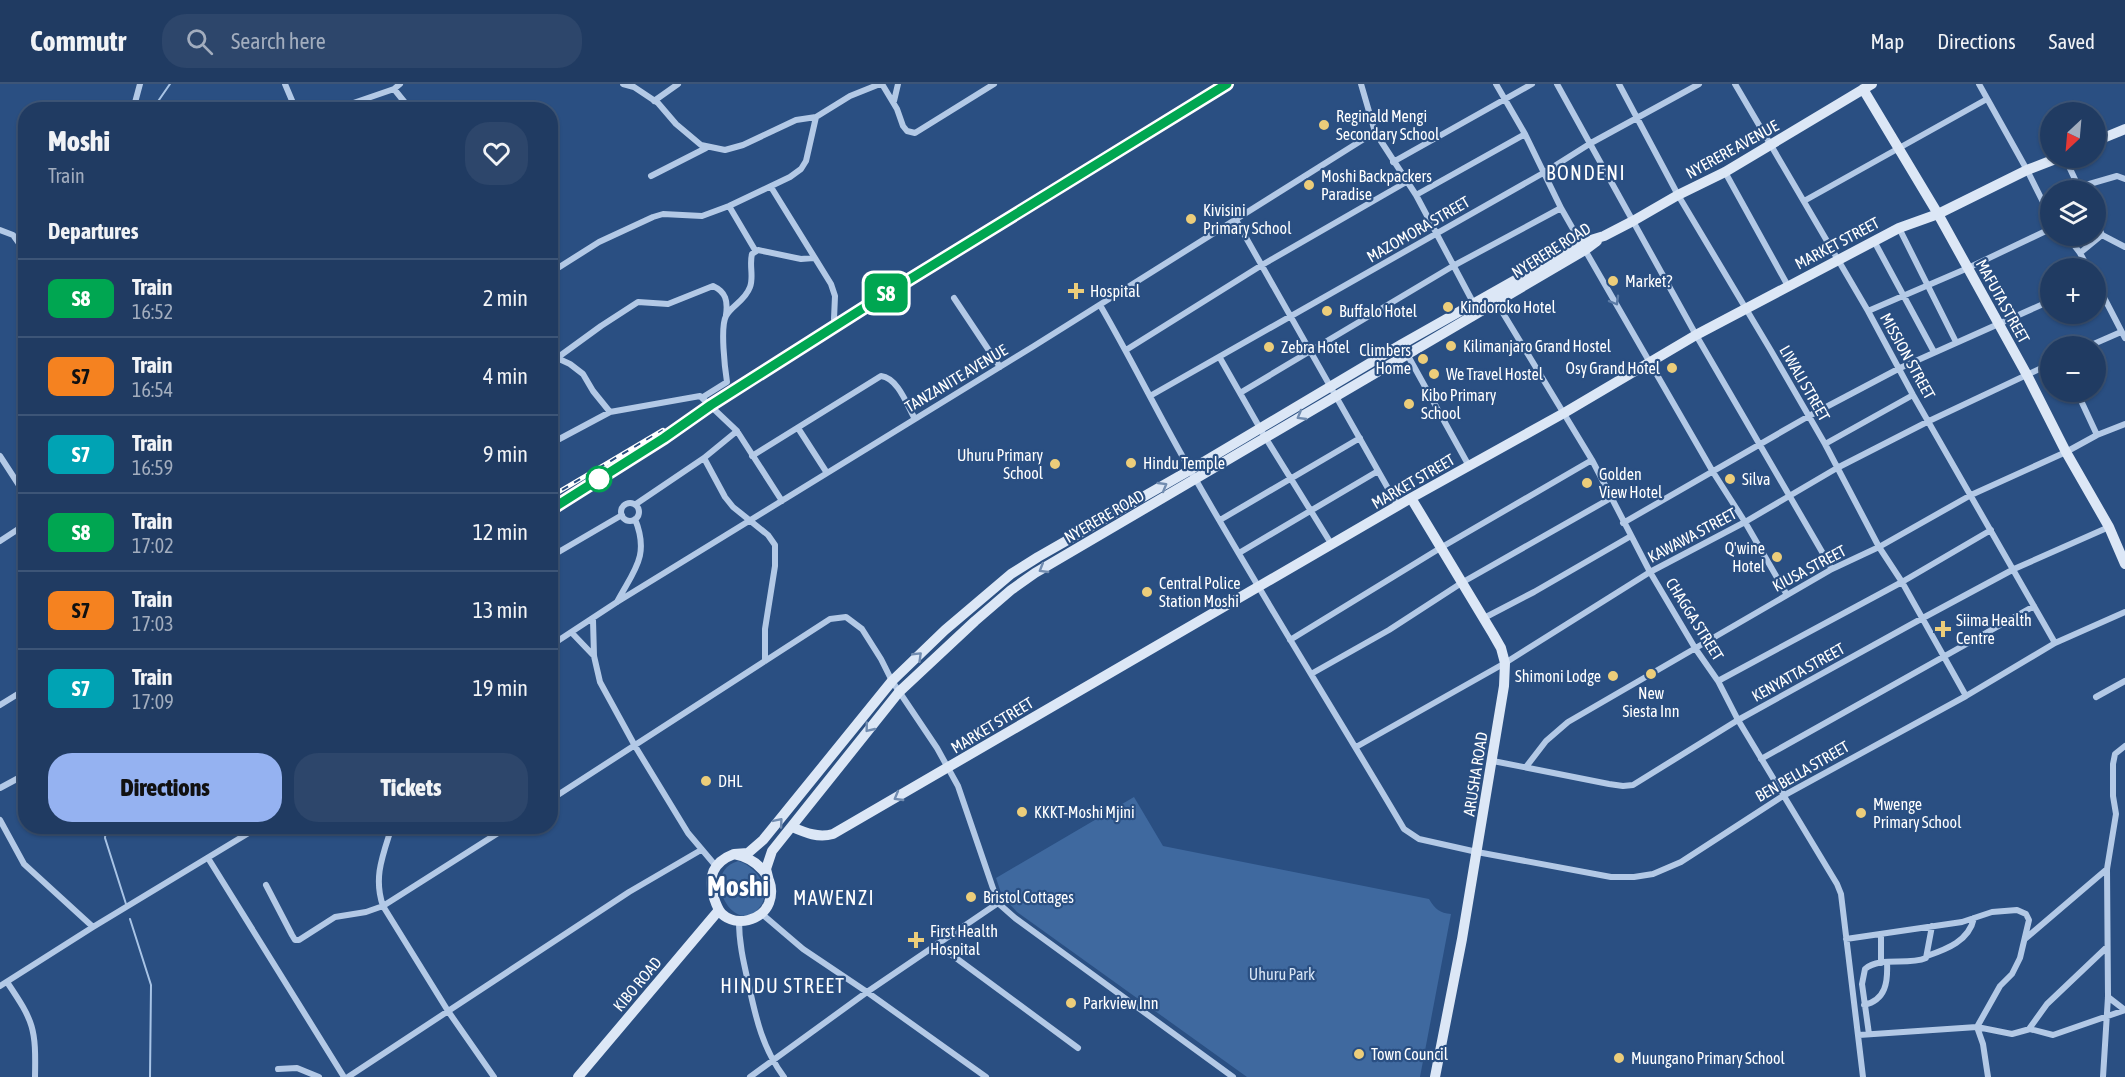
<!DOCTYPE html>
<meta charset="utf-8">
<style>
:root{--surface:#203b62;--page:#2d466b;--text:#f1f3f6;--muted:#a2adbe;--line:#3d5577;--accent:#95b2f1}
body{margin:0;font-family:"Asap Condensed",sans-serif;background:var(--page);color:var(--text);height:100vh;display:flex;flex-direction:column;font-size:22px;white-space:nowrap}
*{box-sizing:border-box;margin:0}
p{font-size:20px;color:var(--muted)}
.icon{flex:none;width:33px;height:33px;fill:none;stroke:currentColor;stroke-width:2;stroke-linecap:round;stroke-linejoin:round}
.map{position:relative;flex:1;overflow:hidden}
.drawer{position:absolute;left:18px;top:18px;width:540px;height:732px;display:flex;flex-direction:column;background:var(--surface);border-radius:24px;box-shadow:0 2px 4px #0004,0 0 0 2px var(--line)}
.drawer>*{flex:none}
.badge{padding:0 12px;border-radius:9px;font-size:21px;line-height:39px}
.needle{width:39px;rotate:206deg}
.controls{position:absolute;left:2040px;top:18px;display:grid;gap:12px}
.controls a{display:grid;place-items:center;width:66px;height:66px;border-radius:50%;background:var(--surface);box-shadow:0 2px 4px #0004,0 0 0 2px var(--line);font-size:30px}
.map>.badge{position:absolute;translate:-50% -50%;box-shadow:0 0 0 3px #fff}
h2{padding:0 30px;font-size:22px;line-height:54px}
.round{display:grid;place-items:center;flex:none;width:63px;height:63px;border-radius:24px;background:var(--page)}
.head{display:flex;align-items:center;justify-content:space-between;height:102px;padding:0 30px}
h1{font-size:28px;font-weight:800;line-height:45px}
.primary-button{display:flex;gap:12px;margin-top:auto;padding:12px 30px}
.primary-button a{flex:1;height:69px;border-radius:24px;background:var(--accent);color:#111;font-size:24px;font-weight:800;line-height:69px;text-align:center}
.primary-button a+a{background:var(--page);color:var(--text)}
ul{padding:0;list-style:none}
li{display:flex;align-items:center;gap:18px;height:78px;padding:0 30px;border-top:2px solid var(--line)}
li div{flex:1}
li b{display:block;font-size:22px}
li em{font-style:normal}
li .badge{min-width:66px;font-weight:700;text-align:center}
header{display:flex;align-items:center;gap:36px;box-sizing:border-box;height:84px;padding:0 30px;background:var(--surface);border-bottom:2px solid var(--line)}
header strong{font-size:28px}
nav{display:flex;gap:33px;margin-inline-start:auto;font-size:21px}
.search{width:420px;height:54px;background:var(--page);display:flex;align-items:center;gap:15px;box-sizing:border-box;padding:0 21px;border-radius:24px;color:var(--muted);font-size:22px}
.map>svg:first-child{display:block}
.green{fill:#3f699f}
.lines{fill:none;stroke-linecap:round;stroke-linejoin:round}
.stream{stroke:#a8c4e6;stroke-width:2}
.street{stroke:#b3c9e6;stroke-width:6}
.secondary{stroke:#dce7f6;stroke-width:10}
.rail-casing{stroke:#fff;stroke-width:4.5}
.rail{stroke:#2a4f82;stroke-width:2;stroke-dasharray:7;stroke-linecap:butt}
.oneway{stroke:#5a7aa5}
.oneway2{stroke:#718cb0}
.line-casing{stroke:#fff;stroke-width:14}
.line{stroke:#00a651;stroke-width:9}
.poi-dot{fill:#eccd7a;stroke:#2a4f82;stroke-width:2}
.stop-dot{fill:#fff;stroke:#00a651;stroke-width:3}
.labels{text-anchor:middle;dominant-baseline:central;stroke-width:4.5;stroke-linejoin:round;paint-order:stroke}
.poi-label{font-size:16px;fill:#fff;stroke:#2a4f82;text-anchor:start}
.street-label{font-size:16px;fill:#fff;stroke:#2a4f82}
.park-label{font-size:16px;fill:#d6e4f5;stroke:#2a4f82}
.quarter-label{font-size:20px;letter-spacing:1.5px;fill:#fff;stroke:#2a4f82}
.town-label{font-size:28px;font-weight:bold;fill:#fff;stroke:#2a4f82}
</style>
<header>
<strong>Commutr</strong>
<div class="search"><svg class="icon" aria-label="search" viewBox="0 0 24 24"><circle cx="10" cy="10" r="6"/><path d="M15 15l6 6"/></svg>Search here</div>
<nav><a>Map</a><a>Directions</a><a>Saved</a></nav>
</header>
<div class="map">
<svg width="2125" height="993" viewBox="0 0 2125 993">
<rect width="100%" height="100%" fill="#2a4f82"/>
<!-- green -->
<path class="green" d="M1134,713L1163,762L1429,815C1435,825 1440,829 1451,830L1420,993H1247L1017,828L1002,812L996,794Z
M738,777C756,782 774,806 759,824C735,854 698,789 738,777Z"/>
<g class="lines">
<!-- stream -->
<path class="stream" d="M152,26L170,0
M106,742L105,754L126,820
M130,835L151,901L150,993"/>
<!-- street -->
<path class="street" d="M285,0L296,26
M623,0L634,3L658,19L676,40L701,61L725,66L743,61L796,36L816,33L850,12L880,0
M882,0L897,25L903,42L907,47L915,49L994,0
M1361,0L1375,48L1416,111L1475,222
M1496,0L1525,50L1561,124L1585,166L1713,388L1745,438L1787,511
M1557,0L1696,251L1832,485
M1619,0L1678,111L1770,265L1825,360L1879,463L1902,498L1966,612
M1735,0L1868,227L1913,311L2055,559
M1979,0L2027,86L2050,132
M394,5L411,26
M654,17L678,0
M894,17L898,0
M133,26L140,0
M333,26L394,5L400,0
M2065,74L2080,106
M1393,78L1532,0
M1725,88L1788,202
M651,92L706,64
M771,103L831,200L835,212L834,235
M2079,103L2117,92L2125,95
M1416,111L1525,50
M1804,117L1987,15
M729,122L755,166
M1236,136L1398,422
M2096,137L2102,151
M1899,144L1956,258
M0,146L13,151L26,169
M2067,152L2080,169L2088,184
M1874,157L1934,268
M2080,169L2102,151L2125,163
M550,189L599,158L653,133L663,130L702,132L729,122L790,93L801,85L806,77L816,33
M2096,198L2125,254
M954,214L1000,283
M1495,216L1592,376L1650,488L1695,564L1718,597L1738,636L1837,800L1841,810L1863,993
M1100,221C1132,276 1160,334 1192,389C1260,509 1334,626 1404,745L1419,755L1477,768L1611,793H1634L1653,790L1681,778L1783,712L1966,612L2055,559L2125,528
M1868,227L1968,184L2050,145
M2089,262L2121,248
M1126,266L1262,181L1408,97
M1407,270L1469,382
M557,274L601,242L638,218L668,220L713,202C726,208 728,217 726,231
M1220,274L1265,353L1332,461
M550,276L557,274L570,280L583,290L593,307L610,328
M2077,308L2097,351
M1240,309L1453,182L1561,124
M1150,312L1545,88L1591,59L1699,0
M703,313L727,298C725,285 720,243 726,232C732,221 745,217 750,203C754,193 749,181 752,170L758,166L801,175L814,174
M798,344L827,389
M550,360L610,328L700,312L737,347L782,417
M1825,360L1913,311
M0,372L26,412
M752,372L881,292C898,294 907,321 915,335
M704,374L725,413L733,423L768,451L775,461V482L765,545V577
M621 428a9 9 0 1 1 18 0a9 9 0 1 1-18 0Z
M636,420L704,374L737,347
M1220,436L1360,354
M1623,439L1809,332L1900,284L2050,217
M0,457L26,440
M1239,469L1378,387
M550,473L622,431
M617,518C634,486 650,472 635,435
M1484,534L1534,508L1631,452
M593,536L594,572L600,598L635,662L688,749L715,781
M572,549L594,572
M1290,556L1442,463L1592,376
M550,562L617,518L1034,262L1375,48
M1311,590L1389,546L1463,498L1611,414
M1718,597L1902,498L1991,446
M2096,613L2125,597
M0,621L26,605
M1356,663L1505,579L1650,488L1745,438L1837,384L1929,337L2050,280
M1761,675L2034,522
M1493,677L1609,700L1623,702L1633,701L1738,636L1921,535L2014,485L2109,443
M1526,683L1546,657L1568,638L1832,485L1879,463L1971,411L2066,368L2097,351L2125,340
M0,704L26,690
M550,716L830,535L846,533L862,545L881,575L892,597L937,664L958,702L998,819L1015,834L1233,993
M0,736L24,780L93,843
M392,742C383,771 373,793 383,822L448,927L494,993
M208,774L344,993
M266,801L292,851L295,856H299L335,833L366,828L383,822L509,742
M762,830L803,865L867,908L986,993
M739,837C739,860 744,880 749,902C756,935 763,965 784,993
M1881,850V879
M1846,855L1962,838L1992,828L2017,826L2026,830L2029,836L2020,874L2012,890L2000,902L1977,943L1983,960L1988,993
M2025,855L2107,785
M937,860L1078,964
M1927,872C1947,865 1969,857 1974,834
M7,898C34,938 36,944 35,993
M0,902L93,843L260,742
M2108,913L2125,926
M1864,921C1886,916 1888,898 1887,878
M2029,945L2047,920L2107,863
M1869,950L1862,900L1865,885C1881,872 1907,882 1926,874L1932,842
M1859,951L1977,943L2012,950L2030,945L2053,951L2125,926
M278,985L297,984L319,993
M348,993L629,808L701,766
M750,993L867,908L998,819
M2103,993L2108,913L2107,785L2116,730L2113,712V680L2115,670L2125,662"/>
<!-- secondary -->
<path class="secondary" d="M1863,5L1938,130L2027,291L2066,368L2109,443L2125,480
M2096,57L2125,45
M1411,414L1493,550L1501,564L1505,579L1504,602L1462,855L1435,993
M792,743C806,749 818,754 833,750L1411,414L1564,329L1696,251L1899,144L1938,130L2027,86L2058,74
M734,770L748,769L763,756L892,597L945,546L1011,490L1038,473L1190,386L1402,260L1581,159L1604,152L1633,137L1678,111L1725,88L1872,0
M734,770C756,774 778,794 769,819C762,837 736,843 722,830C718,826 716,820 714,814C707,793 713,778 734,770Z
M769,797L766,785L772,767L899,608L975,537L1011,506L1035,489L1585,166L1597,157
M578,993L719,826"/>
<!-- rail casing -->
<g class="rail-casing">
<path id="rail" d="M550,413L663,346
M550,426L664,355L711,321L881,213L1227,0"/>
</g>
<!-- rail -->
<use href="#rail" class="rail"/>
</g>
<!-- one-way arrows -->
<defs><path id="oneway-chevron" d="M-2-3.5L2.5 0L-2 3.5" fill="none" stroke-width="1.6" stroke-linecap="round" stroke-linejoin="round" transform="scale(1.5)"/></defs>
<use class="oneway" href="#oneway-chevron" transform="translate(1615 217) rotate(60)"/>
<g class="oneway2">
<use href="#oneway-chevron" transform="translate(1301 332) rotate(150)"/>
<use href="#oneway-chevron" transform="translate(1163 402) rotate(-30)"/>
<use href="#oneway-chevron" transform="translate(1043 485) rotate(149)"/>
<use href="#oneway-chevron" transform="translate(918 572) rotate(-44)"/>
<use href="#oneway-chevron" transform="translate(869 644) rotate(129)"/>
<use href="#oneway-chevron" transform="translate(898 713) rotate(150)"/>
<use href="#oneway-chevron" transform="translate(779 738) rotate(-50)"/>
</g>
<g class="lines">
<!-- line casing -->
<g class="line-casing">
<path id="line" d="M550,426L664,354L711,321L881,213L1227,0"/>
</g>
<!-- line -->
<use href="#line" class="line"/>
</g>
<!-- markers -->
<g class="poi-dot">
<circle cx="1324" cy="41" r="6"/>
<circle cx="1309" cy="101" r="6"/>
<circle cx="1191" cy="135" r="6"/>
<circle cx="1613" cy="197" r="6"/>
<path d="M1073 198h6v6h6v6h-6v6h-6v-6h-6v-6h6z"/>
<circle cx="1448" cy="223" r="6"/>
<circle cx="1327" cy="227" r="6"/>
<circle cx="1451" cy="262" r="6"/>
<circle cx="1269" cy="263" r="6"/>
<circle cx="1423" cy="275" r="6"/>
<circle cx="1672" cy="284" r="6"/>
<circle cx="1434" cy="290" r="6"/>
<circle cx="1409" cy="320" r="6"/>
<circle cx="1131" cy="379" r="6"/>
<circle cx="1055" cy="380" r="6"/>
<circle cx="1730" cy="395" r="6"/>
<circle cx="1587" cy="399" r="6"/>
<circle cx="1777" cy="473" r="6"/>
<circle cx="1147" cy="508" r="6"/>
<path d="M1940 536h6v6h6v6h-6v6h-6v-6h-6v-6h6z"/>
<circle cx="1651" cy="590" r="6"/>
<circle cx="1613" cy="592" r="6"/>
<circle cx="706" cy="697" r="6"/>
<circle cx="1022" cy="728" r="6"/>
<circle cx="1861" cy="729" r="6"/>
<circle cx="971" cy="813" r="6"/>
<path d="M913 847h6v6h6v6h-6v6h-6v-6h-6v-6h6z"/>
<circle cx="1071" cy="919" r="6"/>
<circle cx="1359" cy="970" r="6"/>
<circle cx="1619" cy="974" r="6"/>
</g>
<circle class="stop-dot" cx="599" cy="395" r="12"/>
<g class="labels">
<!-- poi labels -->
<g class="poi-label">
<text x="1336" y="32">Reginald Mengi<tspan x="1336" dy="18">Secondary School</tspan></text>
<text x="1321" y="92">Moshi Backpackers<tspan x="1321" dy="18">Paradise</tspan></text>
<text x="1203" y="126">Kivisini<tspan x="1203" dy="18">Primary School</tspan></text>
<text x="1625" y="197">Market?</text>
<text x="1090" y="207">Hospital</text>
<text x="1460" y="223">Kindoroko Hotel</text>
<text x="1339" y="227">Buffalo Hotel</text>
<text x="1463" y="262">Kilimanjaro Grand Hostel</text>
<text x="1281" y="263">Zebra Hotel</text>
<text x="1411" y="266" text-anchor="end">Climbers<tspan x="1411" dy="18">Home</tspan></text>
<text x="1660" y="284" text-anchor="end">Osy Grand Hotel</text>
<text x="1446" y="290">We Travel Hostel</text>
<text x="1421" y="311">Kibo Primary<tspan x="1421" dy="18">School</tspan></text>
<text x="1043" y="371" text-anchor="end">Uhuru Primary<tspan x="1043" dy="18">School</tspan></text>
<text x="1143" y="379">Hindu Temple</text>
<text x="1599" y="390">Golden<tspan x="1599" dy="18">View Hotel</tspan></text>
<text x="1742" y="395">Silva</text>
<text x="1765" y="464" text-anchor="end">Q'wine<tspan x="1765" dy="18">Hotel</tspan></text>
<text x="1159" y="499">Central Police<tspan x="1159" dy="18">Station Moshi</tspan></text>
<text x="1956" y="536">Siima Health<tspan x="1956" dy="18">Centre</tspan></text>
<text x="1601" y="592" text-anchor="end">Shimoni Lodge</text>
<text x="1651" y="609" text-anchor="middle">New<tspan x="1651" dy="18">Siesta Inn</tspan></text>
<text x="718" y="697">DHL</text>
<text x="1873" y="720">Mwenge<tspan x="1873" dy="18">Primary School</tspan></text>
<text x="1034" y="728">KKKT-Moshi Mjini</text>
<text x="983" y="813">Bristol Cottages</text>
<text x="930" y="847">First Health<tspan x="930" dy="18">Hospital</tspan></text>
<text x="1083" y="919">Parkview Inn</text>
<text x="1371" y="970">Town Council</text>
<text x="1631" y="974">Muungano Primary School</text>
</g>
<!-- street labels -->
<g class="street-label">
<text transform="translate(1732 65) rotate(-29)">NYERERE AVENUE</text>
<text transform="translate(1418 145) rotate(-30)">MAZOMORA STREET</text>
<text transform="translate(1837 159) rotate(-28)">MARKET STREET</text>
<text transform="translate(1551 166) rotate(-32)">NYERERE ROAD</text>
<text transform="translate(2003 217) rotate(61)">MAFUTA STREET</text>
<text transform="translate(1908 272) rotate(61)">MISSION STREET</text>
<text transform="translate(956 294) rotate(-31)">TANZANITE AVENUE</text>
<text transform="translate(1805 299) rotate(60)">LIWALI STREET</text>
<text transform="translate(1413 397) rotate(-30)">MARKET STREET</text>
<text transform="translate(1104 432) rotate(-30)">NYERERE ROAD</text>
<text transform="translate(1692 451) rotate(-28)">KAWAWA STREET</text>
<text transform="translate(1809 484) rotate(-28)">KIUSA STREET</text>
<text transform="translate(1695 535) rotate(58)">CHAGGA STREET</text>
<text transform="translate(1798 588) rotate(-29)">KENYATTA STREET</text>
<text transform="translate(992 641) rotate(-31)">MARKET STREET</text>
<text transform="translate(1802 687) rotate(-30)">BEN BELLA STREET</text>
<text transform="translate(1475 690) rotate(-81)">ARUSHA ROAD</text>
<text transform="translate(637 900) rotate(-50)">KIBO ROAD</text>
</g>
<!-- park labels -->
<g class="park-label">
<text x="1282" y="890">Uhuru Park</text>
</g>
<!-- quarter labels -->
<g class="quarter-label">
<text x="1586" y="88">BONDENI</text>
<text x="834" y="813">MAWENZI</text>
<text x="783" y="901">HINDU STREET</text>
</g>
<!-- town labels -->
<g class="town-label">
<text x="738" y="802">Moshi</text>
</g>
</g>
</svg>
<div class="controls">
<a><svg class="needle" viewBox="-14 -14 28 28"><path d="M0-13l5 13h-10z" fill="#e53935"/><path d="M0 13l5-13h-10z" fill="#a2adbe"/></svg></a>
<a><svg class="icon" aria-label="layers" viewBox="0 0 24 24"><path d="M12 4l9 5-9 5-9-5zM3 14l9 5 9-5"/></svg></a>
<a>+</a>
<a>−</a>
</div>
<b class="badge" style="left:886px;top:209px;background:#00a651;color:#fff">S8</b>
<section class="drawer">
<div class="head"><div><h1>Moshi</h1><p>Train</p></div><a class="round"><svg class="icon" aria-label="heart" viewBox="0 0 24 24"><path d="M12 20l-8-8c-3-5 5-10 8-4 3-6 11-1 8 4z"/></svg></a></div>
<h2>Departures</h2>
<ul>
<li><span class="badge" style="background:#00a651;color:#fff">S8</span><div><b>Train</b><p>16:52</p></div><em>2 min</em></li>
<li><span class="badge" style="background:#f58220;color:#111">S7</span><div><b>Train</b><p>16:54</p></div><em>4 min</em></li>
<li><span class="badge" style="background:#00a3b4;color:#fff">S7</span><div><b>Train</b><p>16:59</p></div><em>9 min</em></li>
<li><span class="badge" style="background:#00a651;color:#fff">S8</span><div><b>Train</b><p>17:02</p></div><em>12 min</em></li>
<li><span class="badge" style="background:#f58220;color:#111">S7</span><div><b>Train</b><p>17:03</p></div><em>13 min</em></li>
<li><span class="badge" style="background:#00a3b4;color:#fff">S7</span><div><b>Train</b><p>17:09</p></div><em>19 min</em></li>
</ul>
<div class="primary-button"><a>Directions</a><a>Tickets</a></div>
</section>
</div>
